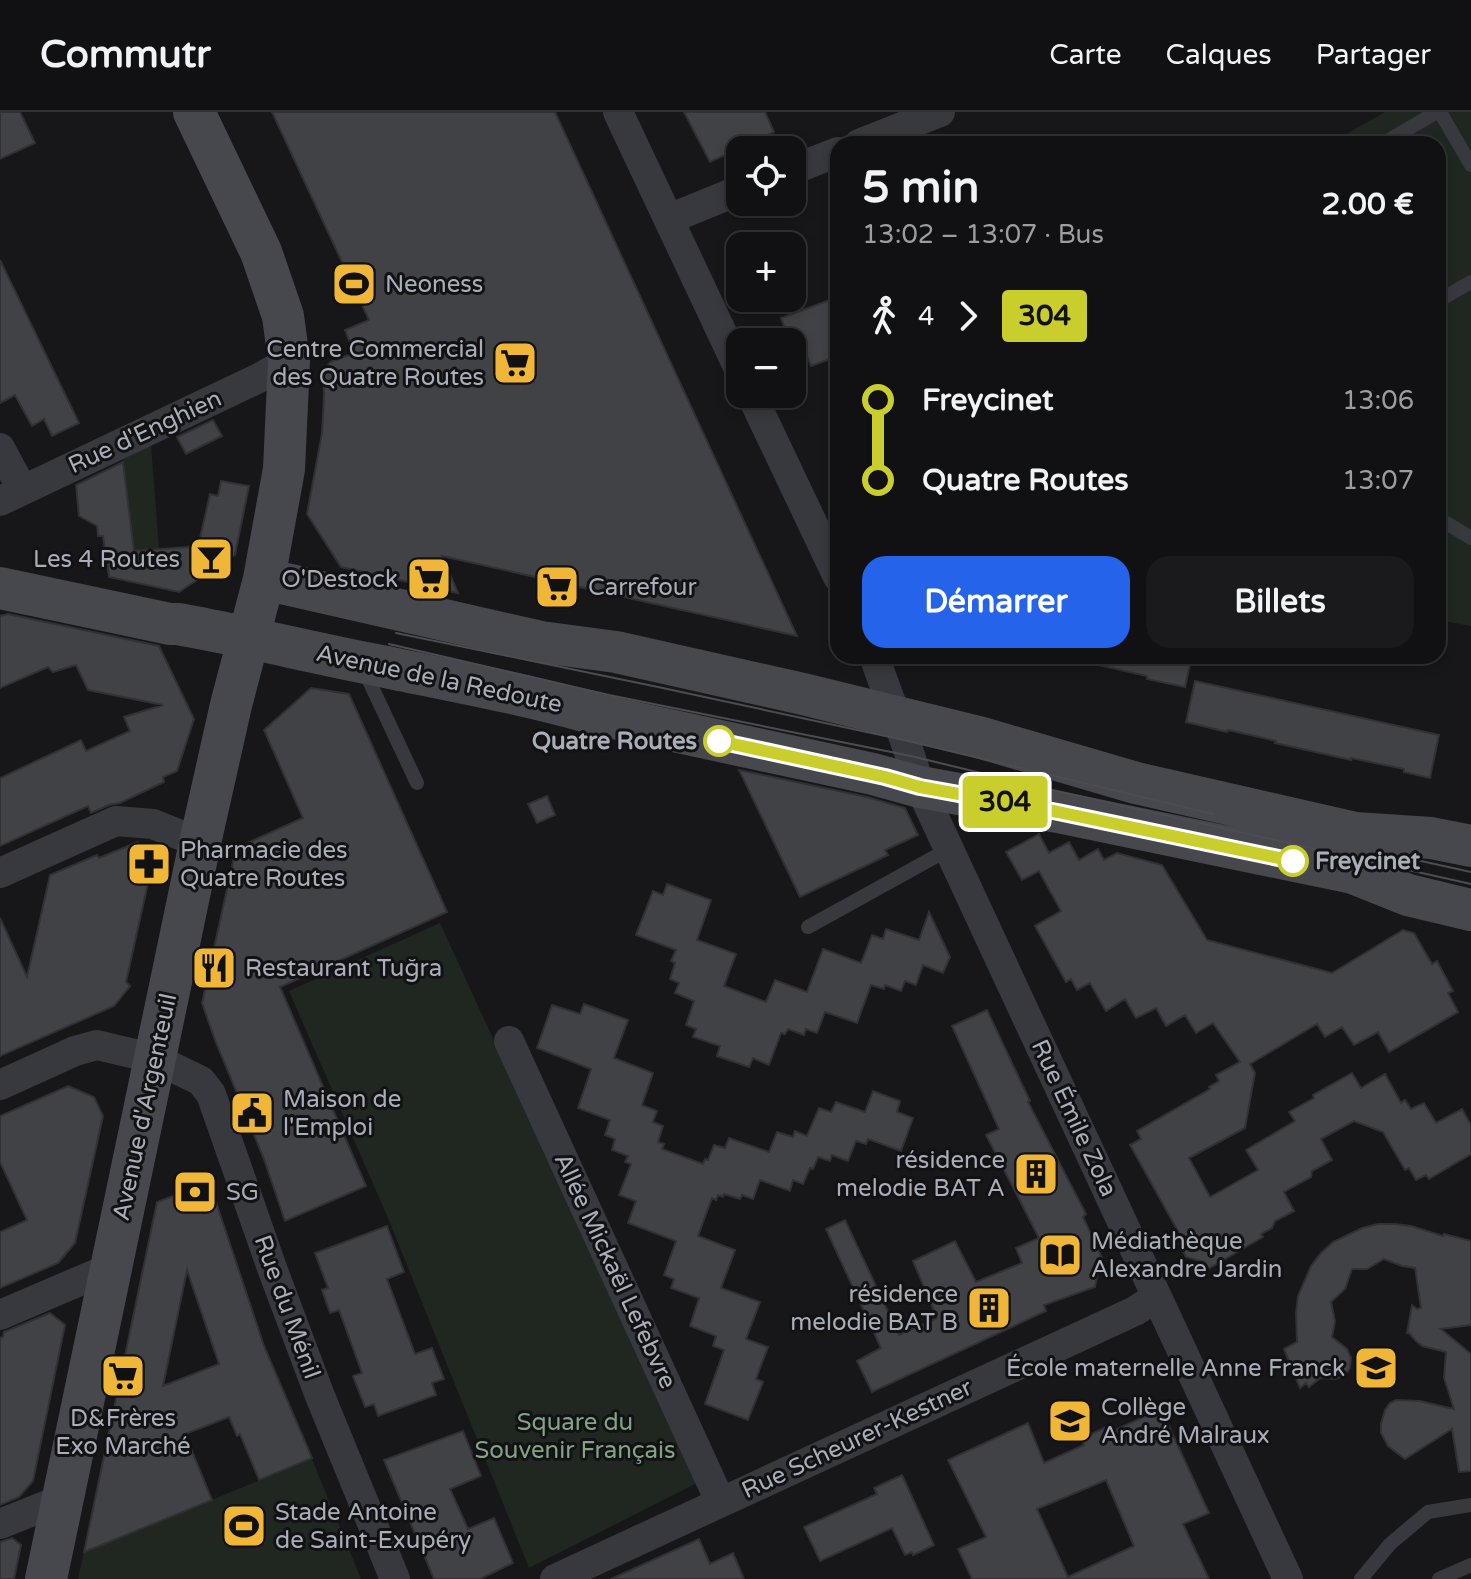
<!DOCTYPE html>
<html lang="fr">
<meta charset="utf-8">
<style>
:root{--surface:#111113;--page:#1a1a1c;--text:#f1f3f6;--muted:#9c9da0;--line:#303133;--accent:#2563eb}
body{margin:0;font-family:"Varela Round",sans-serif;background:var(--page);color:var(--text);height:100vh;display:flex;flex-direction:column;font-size:30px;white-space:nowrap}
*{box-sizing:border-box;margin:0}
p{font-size:26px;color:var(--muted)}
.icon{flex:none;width:44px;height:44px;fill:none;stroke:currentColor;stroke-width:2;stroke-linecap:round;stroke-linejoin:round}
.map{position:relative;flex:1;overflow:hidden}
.panel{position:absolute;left:830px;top:24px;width:616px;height:528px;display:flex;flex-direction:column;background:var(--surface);border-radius:24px;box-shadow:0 4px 12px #0003,0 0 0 2px var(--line)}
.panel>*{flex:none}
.badge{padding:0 16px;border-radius:6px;font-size:28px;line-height:52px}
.controls{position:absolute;left:726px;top:24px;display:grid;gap:16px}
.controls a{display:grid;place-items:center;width:80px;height:80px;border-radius:16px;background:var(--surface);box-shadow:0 4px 12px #0003,0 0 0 2px var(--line);font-size:40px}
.map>.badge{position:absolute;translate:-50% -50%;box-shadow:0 0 0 4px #fff}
.legs{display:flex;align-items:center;gap:12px;height:88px;padding:0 32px;font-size:26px}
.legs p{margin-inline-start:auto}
.summary{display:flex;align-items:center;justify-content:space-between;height:136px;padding:0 32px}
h1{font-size:44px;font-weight:700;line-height:60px}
.primary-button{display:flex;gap:16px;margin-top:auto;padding:16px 32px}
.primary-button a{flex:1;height:92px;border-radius:24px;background:var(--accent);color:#fff;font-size:32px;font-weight:700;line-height:92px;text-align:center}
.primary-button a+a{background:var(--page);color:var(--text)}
ul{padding:0 32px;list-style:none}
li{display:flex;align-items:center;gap:28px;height:80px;font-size:30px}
li i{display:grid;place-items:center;width:12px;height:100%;margin:0 10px;background:currentColor}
li i::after{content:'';width:20px;height:20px;margin:-10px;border:6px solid;border-radius:50%;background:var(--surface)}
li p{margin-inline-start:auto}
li:first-child i{background:linear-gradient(#0000 50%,currentColor 0)}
li:last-child i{background:linear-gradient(currentColor 50%,#0000 0)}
header{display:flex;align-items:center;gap:48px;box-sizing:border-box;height:112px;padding:0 40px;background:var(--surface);border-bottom:2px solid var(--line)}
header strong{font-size:38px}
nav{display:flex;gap:44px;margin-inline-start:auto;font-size:28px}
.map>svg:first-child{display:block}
.green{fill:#1f2720}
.building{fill:#414246;stroke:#313135;stroke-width:2;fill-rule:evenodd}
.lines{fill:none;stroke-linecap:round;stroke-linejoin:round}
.lane{stroke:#38393e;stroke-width:14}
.street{stroke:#38393e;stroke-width:30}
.secondary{stroke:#46484e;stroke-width:42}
.tram{stroke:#4b4d53;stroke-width:2}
.line-1-casing{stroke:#fff;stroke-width:18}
.line-1{stroke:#cace2c;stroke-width:12}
.stop-1-dot{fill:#fff;stroke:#cace2c;stroke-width:4}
.labels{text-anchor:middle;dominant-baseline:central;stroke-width:6;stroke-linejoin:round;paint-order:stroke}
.poi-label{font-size:24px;fill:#a9aeb9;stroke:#121214;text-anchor:start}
.street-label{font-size:24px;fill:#a9aeb9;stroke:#121214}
.stop-label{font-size:24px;font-weight:bold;fill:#a9aeb9;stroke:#121214;text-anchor:end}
.park-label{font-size:24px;fill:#81a484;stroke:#121214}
</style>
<header>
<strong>Commutr</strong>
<nav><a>Carte</a><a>Calques</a><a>Partager</a></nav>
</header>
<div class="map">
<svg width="1471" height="1467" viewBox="0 0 1471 1467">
<rect width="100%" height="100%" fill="#171719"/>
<!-- green -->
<path class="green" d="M1385,0H1471V514L1438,508V32H1329Z
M151,333L162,476L138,472L123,347Z
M440,811L697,1371L529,1456L388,1106L289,879Z
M312,1347L361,1467H78L84,1440Z"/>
<!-- building -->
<path class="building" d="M0,0H20L35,31L0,47Z
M272,0H555L797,524L442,444L458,481L341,455L307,402L322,321L324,283L323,260L330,250L354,241L345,218L369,208Z
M684,0H765L774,20L710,50Z
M0,148L79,311L52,324L44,307L32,314L15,283L0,291Z
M838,185V244L811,254L801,228L792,232L790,230L781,206Z
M213,308L222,324L186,342L177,325Z
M123,350L134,439L188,435L200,426L210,382L218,384L221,369L249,374L235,443L179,480L109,465L103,424H98L97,414L79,404L76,373Z
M8,502L159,534L194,607L177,659L163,665L164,670L120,691L109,693L91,701L88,694L0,734V666L81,628L86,639L130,619L124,605L163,593L88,578L76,553L53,560L48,555L0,576V504Z
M1099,544H1192L1185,575L1147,567V564L1098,553Z
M1195,569L1439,623L1430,666L1404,660V657L1351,646V648L1275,631L1276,629L1228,618L1227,620L1186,610Z
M311,576L349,582L447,800L280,875L366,1074L285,1109L264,1047L215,928L202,891L236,736L303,706L264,618Z
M739,658L867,685L905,696L918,723L885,738L888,743L800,785Z
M547,684L555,703L537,711L528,692Z
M1039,722L1049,741L1069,730L1079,748L1098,737L1104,748L1117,741L1162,753L1207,828L1332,861L1403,818L1414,821L1432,852L1437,849L1453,879L1448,881L1458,900L1389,940L1378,920L1354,933L1342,915L1325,925L1317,912L1250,952L1255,961L1245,1016L1189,1046L1210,1085L1258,1058L1246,1038L1295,1009L1289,1000L1314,986L1313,983L1352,961L1361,976L1385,962L1401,991L1405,988L1411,997L1424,991L1436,1011L1462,997L1471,1013V1042L1429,1067L1426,1063L1416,1068L1409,1056L1405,1058L1383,1020L1354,1009L1321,1027L1332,1048L1312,1059L1311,1065L1284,1080L1294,1099L1275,1109L1272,1116L1261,1122L1263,1125L1208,1157L1204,1150L1186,1145L1179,1132L1184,1130L1130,1033L1141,1027L1137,1019L1210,977L1209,975L1219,969L1216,963L1240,950L1213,911L1196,921L1185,903L1166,914L1156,896L1136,906L1125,887L1106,899L1090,871L1077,878L1071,867L1066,870L1035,814L1061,799L1039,759L1022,768L1006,740Z
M138,730L154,744L126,870L130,874L114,894L0,944V806L27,865L50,763L97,743L99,746Z
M667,772L711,788L697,828L736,842L724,874L766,890L775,868L807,880L823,837L861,851L872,823L883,827L886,817L919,828L929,800L950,845L943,861L923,853L916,873L905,869L901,879L885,873L884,877L871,873L857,911L825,900L817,921L806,917L804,923L788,917L785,922L781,921L769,953L753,946L749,955L717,944L720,934L693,925L696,917L686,913L694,889L675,881L679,871L670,867L675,851L671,849L676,838L636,823L653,779L663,783Z
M584,892L628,908L614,946L653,961L642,993L657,999L653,1010L663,1014L658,1030L664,1032L662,1037L703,1052L705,1047L708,1048L714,1033L725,1036L729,1026L769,1040L777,1020L793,1025L795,1019L807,1024L819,996L831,1000L836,990L865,1000L873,979L900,989L897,1000L913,1006L901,1039L868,1027L866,1032L856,1029L848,1049L832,1043L830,1049L818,1045L813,1057L810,1056L803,1072L793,1068L790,1079L760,1068L753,1087L742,1083L740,1087L724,1082L723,1085L718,1083L716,1088L712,1086L698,1124L735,1138L721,1176L760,1190L746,1227L768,1235L756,1267L763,1270L748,1308L705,1292L724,1238L713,1234L716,1224L690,1214L699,1186L671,1176L674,1167L664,1163L676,1129L628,1111L636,1089L619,1083L631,1052L625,1050L628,1044L612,1038L615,1027L605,1023L610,1008L578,996L591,957L537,936L552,893L580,902Z
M987,898L1030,989L1028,990L1086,1102L1083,1105L1104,1150L1099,1156L1095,1175L1044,1193L1046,1199L872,1280L857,1249L881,1236L826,1117L845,1108L899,1223L937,1206L913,1149L955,1129L976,1170L1022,1151L1016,1136L1039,1126L986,1023L999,1017L952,914Z
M68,974L94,985L103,1004L75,1131L58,1151L0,1176V1120L27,1108L0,1050V1004Z
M194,1061L201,1063L209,1069L264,1234L312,1346L259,1368L240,1322L237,1324L229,1305L185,1322L212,1388L84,1440L157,1090L179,1082L183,1069L189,1063ZM187,1158L219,1252L163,1274Z
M1378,1112H1395L1411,1114L1443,1124L1444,1122L1471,1129V1213L1441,1217L1471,1242V1359L1459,1360L1452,1317L1405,1347L1388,1334L1381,1321V1312L1385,1298L1390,1291L1396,1288L1420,1289L1454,1297L1444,1266L1446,1240L1422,1234L1415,1228L1409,1221H1407L1412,1193L1417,1197L1421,1196L1415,1156L1402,1154L1384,1147L1367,1157H1352L1345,1177L1331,1190L1335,1209L1332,1225L1347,1237L1351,1246L1350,1256L1345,1263L1336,1267L1320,1266L1309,1275L1306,1271L1300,1276L1284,1237L1297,1230L1296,1201L1298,1184L1311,1154L1321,1141L1333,1130L1362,1116Z
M387,1114L404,1160L387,1167L415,1242L432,1236L444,1267L432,1271L436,1283L378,1304L374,1292L365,1295L353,1264L362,1261L339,1198L330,1201L322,1178L328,1176L315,1141Z
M50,1201L65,1213L33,1369L19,1385L0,1393V1226L3,1225L4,1220Z
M1161,1297L1209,1401L1183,1412L1209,1467H972L958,1437L986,1425L948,1348L1028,1311L1044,1351L1084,1333L1081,1327L1108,1314L1111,1320ZM1106,1368L1134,1434L1068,1465L1037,1397Z
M463,1319L481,1364L450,1377L468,1417L494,1406L513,1451L480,1467H434L384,1348Z
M902,1363L934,1433L913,1443L912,1440L905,1443L892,1416L820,1449L804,1415L877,1382L874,1376Z
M12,1426L21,1433L14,1467H0V1430Z
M699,1427L710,1452L733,1441L744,1467H611Z"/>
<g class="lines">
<!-- lane -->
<path class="lane" d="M1440,0L1471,53
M1382,32L1437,0
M1438,189L1471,170
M1438,406L1471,426
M364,558L417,671
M808,815L949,737
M1361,1467L1390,1432L1428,1400L1471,1393
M1439,1467L1471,1453"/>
<!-- street -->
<path class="street" d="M618,0L740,259
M859,32L940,0
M792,58L838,40
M669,107L740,78
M751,282L838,465
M0,336L22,377
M0,389L261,265L289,249
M874,544C889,587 907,630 920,675L1288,1467
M0,761L116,709L153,712L200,731
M509,929L720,1389
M0,973L75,939L97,933L156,947L201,969L211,982L272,1156L320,1284L395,1467
M0,1203L110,1156
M0,1412L63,1387
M555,1467L1135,1199L1157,1185"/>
<!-- secondary -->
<path class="secondary" d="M264,467L541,530L616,540L803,582L982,626L1136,671L1355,721L1431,726L1471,734
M0,476L170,512H178C246,524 313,541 381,554C453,569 525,582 595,602L873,662L920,675L1058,700L1353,761L1408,783L1471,798
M46,1467L200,731L231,593L264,467L284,357L289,249L283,204L261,140L194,0"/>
<!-- tram -->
<path class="tram" d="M396,521L658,575L904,628L1213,702
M389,532L609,583L911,644L1030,673L1471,772
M1412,747L1471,760"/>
</g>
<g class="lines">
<!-- line-1 casing -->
<g class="line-1-casing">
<path id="line-1" d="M719,629L885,665L920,675L1058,700L1293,749"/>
</g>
<!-- line-1 -->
<use href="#line-1" class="line-1"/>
</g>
<!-- icons -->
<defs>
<g id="stadium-square" transform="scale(2.3)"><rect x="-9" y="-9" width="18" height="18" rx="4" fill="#f0b638" stroke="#121214"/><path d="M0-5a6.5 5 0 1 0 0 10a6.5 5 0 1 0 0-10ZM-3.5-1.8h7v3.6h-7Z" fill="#111"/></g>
<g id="supermarket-square" transform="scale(2.3)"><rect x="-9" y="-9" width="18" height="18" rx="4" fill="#f0b638" stroke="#121214"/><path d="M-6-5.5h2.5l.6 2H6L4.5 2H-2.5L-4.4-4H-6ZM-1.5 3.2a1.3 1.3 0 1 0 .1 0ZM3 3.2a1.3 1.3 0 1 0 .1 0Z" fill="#111"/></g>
<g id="bar-square" transform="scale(2.3)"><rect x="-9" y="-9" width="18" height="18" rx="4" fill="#f0b638" stroke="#121214"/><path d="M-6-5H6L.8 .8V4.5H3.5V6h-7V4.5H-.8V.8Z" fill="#111"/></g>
<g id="pharmacy-square" transform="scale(2.3)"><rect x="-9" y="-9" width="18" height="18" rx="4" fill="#f0b638" stroke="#121214"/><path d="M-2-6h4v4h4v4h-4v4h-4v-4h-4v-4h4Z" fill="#111"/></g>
<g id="restaurant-square" transform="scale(2.3)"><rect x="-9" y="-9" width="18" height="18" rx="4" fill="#f0b638" stroke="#121214"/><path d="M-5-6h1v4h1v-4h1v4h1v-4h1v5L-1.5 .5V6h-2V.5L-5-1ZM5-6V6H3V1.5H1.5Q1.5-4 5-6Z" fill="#111"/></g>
<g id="civic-square" transform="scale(2.3)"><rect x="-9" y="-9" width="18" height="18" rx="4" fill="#f0b638" stroke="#121214"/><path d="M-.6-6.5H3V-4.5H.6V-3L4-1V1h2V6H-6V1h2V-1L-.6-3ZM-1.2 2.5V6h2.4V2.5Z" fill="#111"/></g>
<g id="building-square" transform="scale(2.3)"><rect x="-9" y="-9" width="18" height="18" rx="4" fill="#f0b638" stroke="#121214"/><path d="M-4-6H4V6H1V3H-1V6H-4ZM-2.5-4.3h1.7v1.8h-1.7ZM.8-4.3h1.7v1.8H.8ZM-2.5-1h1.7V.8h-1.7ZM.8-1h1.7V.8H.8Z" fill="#111"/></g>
<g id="bank-square" transform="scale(2.3)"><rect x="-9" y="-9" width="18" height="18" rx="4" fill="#f0b638" stroke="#121214"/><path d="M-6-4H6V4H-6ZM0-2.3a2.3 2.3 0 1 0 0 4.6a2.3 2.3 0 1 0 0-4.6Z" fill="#111"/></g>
<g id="library-square" transform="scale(2.3)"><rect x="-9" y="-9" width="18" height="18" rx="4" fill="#f0b638" stroke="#121214"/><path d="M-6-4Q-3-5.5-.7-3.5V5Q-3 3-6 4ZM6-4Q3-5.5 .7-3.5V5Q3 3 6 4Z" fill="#111"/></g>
<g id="school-square" transform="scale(2.3)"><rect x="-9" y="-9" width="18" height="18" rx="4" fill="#f0b638" stroke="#121214"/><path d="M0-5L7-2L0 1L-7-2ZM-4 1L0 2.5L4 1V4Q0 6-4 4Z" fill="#111"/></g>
</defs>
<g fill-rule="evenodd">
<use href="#stadium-square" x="354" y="172"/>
<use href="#supermarket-square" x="515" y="251"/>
<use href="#bar-square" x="211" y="447"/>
<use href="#supermarket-square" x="429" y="467"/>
<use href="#supermarket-square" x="557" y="475"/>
<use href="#pharmacy-square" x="149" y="752"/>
<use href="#restaurant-square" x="214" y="856"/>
<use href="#civic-square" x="252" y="1001"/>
<use href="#building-square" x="1036" y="1062"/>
<use href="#bank-square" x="195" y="1080"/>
<use href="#library-square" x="1060" y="1143"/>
<use href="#building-square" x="989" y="1196"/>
<use href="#school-square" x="1376" y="1256"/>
<use href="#supermarket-square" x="123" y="1264"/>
<use href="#school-square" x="1070" y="1309"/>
<use href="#stadium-square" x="244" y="1414"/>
</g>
<!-- markers -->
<g class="stop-1-dot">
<circle cx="719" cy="629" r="14"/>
<circle cx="1293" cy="749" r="14"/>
</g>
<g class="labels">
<!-- poi labels -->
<g class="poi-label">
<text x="385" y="172">Neoness</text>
<text x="484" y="237" text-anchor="end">Centre Commercial<tspan x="484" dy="28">des Quatre Routes</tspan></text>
<text x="180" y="447" text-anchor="end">Les 4 Routes</text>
<text x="398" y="467" text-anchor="end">O'Destock</text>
<text x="588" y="475">Carrefour</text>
<text x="180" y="738">Pharmacie des<tspan x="180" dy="28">Quatre Routes</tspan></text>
<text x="245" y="856">Restaurant Tuğra</text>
<text x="283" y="987">Maison de<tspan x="283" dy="28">l'Emploi</tspan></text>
<text x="1005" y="1048" text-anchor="end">résidence<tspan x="1005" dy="28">melodie BAT A</tspan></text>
<text x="226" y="1080">SG</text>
<text x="1091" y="1129">Médiathèque<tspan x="1091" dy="28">Alexandre Jardin</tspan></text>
<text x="958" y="1182" text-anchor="end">résidence<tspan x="958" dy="28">melodie BAT B</tspan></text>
<text x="1345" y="1256" text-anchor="end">École maternelle Anne Franck</text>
<text x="1101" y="1295">Collège<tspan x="1101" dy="28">André Malraux</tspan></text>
<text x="123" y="1306" text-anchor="middle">D&amp;Frères<tspan x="123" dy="28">Exo Marché</tspan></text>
<text x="275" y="1400">Stade Antoine<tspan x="275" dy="28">de Saint-Exupéry</tspan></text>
</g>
<!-- street labels -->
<g class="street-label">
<text transform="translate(145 320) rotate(-25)">Rue d'Enghien</text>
<text transform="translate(439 567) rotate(12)">Avenue de la Redoute</text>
<text transform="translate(145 995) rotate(-78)">Avenue d'Argenteuil</text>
<text transform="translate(1074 1006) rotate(65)">Rue Émile Zola</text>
<text transform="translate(615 1159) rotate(65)">Allée Mickaël Lefebvre</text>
<text transform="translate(287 1195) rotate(70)">Rue du Ménil</text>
<text transform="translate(857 1327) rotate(-25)">Rue Scheurer-Kestner</text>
</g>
<!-- stop labels -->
<g class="stop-label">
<text x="697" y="629">Quatre Routes</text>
<text x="1315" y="749" text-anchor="start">Freycinet</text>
</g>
<!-- park labels -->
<g class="park-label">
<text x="575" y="1310">Square du<tspan x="575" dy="28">Souvenir Français</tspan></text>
</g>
</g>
</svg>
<div class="controls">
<a><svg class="icon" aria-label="locate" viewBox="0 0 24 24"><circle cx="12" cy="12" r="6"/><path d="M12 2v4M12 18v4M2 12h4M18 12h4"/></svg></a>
<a>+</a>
<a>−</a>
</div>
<b class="badge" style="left:1005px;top:690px;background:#cace2c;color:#111">304</b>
<section class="panel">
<div class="summary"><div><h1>5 min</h1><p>13:02 – 13:07 · Bus</p></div><b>2.00 €</b></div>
<div class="legs"><svg class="icon" aria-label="walk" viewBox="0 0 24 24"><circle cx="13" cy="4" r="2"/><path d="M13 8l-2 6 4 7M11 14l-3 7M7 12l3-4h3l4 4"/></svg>4<svg class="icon" aria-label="forward" viewBox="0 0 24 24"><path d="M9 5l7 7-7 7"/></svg><b class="badge" style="background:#cace2c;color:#111">304</b></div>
<ul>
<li><i style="color:#cace2c"></i><b>Freycinet</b><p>13:06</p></li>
<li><i style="color:#cace2c"></i><b>Quatre Routes</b><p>13:07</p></li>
</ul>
<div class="primary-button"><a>Démarrer</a><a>Billets</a></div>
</section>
</div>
